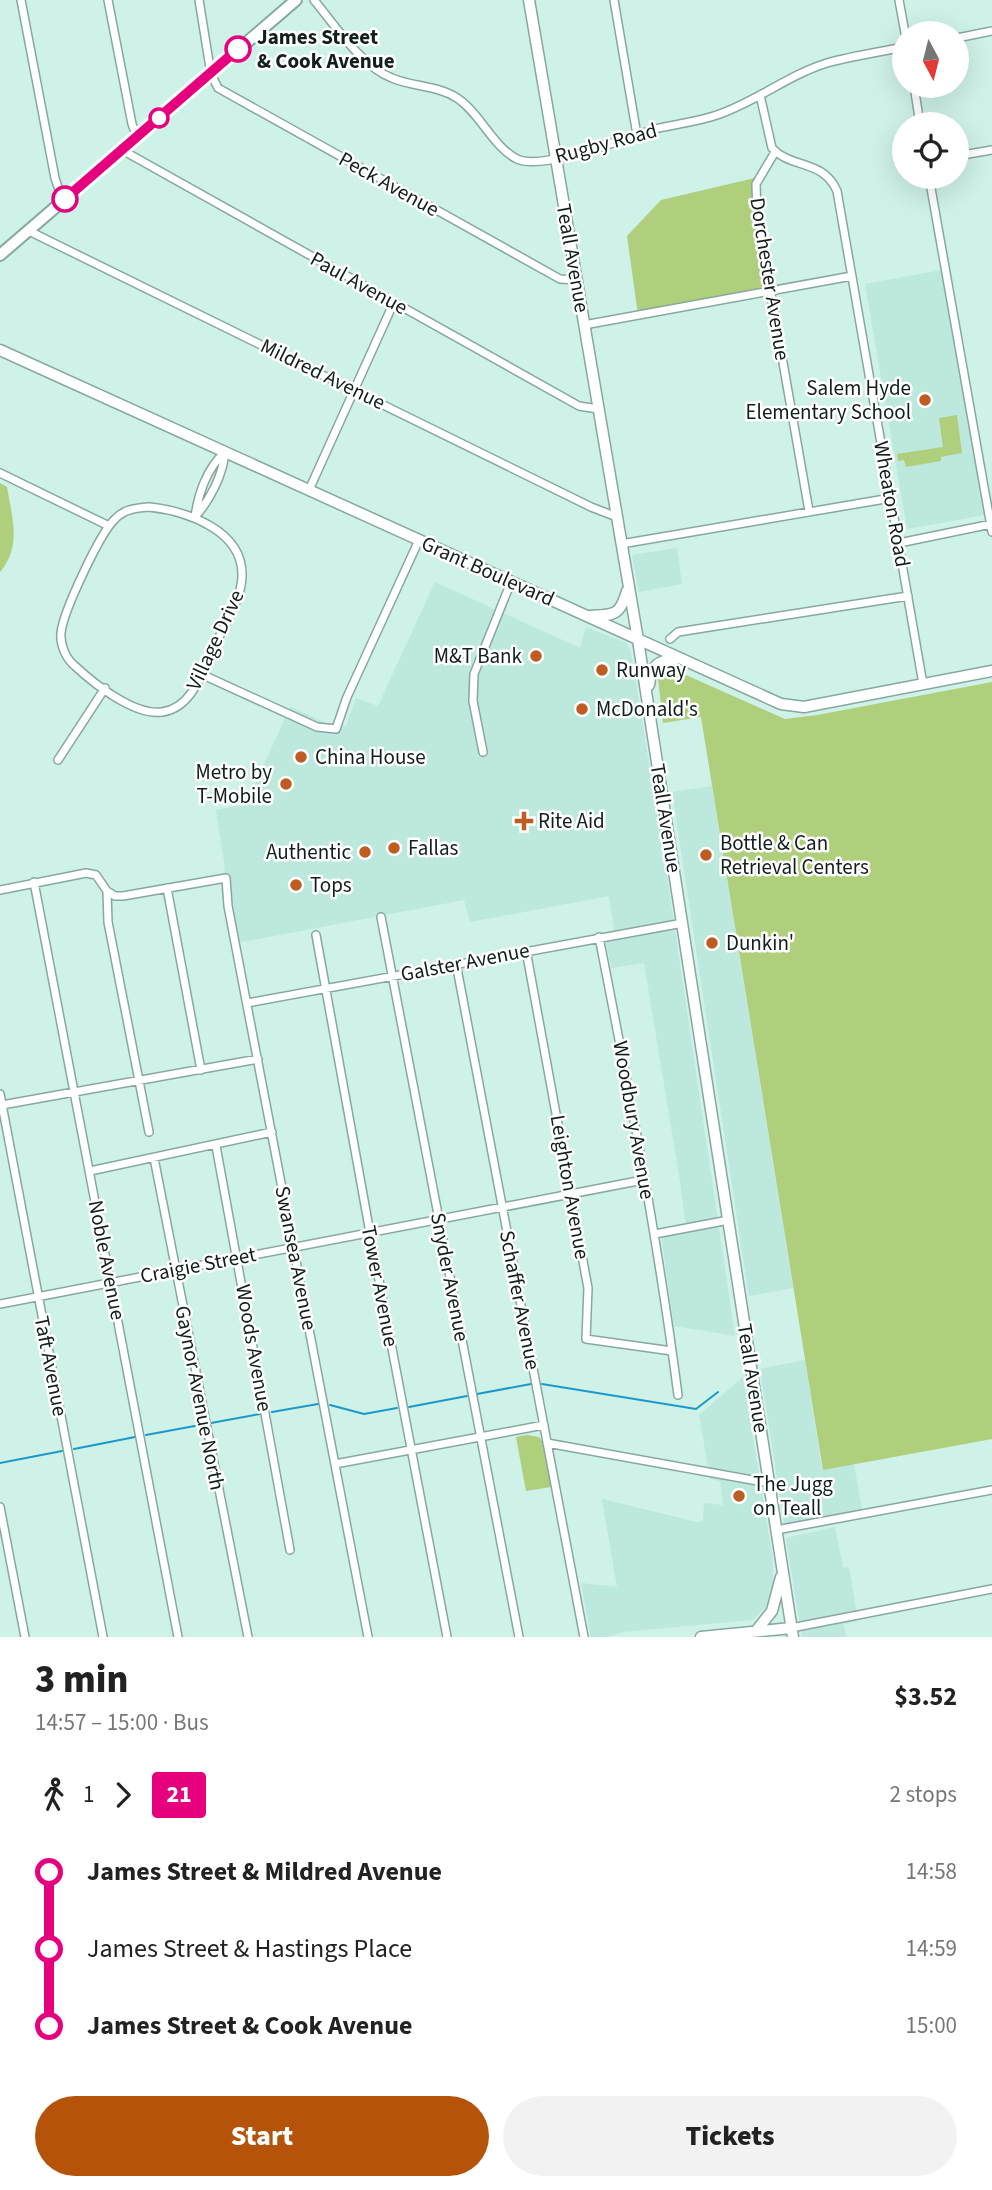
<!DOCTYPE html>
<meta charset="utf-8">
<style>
:root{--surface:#fff;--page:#f2f2f2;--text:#222;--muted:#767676;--accent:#b45309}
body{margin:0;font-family:"Source Sans 3",sans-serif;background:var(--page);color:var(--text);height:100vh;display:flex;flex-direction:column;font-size:26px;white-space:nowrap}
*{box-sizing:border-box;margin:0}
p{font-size:23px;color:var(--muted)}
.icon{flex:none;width:38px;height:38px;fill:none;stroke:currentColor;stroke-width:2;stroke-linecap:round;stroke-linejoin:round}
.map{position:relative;height:1637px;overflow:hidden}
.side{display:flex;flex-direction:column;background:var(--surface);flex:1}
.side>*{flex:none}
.badge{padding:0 14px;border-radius:5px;font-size:24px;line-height:46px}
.needle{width:46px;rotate:173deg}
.fabs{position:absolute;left:892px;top:21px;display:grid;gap:14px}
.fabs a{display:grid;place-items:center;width:77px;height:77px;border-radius:50%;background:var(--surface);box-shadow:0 7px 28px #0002;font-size:35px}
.map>.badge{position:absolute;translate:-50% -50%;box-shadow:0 0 0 4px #fff}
.legs{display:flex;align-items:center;gap:10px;height:77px;padding:0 35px;font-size:23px}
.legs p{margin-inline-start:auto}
.summary{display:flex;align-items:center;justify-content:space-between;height:119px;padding:0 35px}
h1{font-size:38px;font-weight:800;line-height:52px}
.cta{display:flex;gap:14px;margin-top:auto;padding:14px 35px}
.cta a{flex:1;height:80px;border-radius:42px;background:var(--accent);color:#fff;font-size:28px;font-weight:800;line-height:80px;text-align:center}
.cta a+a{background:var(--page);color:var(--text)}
ul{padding:0 35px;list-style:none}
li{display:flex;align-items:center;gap:24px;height:77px;font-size:26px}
li i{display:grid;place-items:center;width:10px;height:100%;margin:0 9px;background:currentColor}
li i::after{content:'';width:18px;height:18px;margin:-9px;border:5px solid;border-radius:50%;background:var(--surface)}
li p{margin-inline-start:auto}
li:first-child i{background:linear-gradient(#0000 50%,currentColor 0)}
li:last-child i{background:linear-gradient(currentColor 50%,#0000 0)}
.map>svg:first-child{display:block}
.built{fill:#bce8dd}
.green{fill:#b0cf7c}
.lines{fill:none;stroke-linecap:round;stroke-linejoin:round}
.stream{stroke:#1c99c9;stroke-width:2}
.street-casing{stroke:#87a8a0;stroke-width:10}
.secondary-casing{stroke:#87a8a0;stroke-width:13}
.primary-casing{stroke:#87a8a0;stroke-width:14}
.street{stroke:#fff;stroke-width:7}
.secondary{stroke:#fff;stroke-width:10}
.primary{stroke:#fff;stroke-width:10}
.line-1-casing{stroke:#fff;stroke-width:16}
.line-1{stroke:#e6007e;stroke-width:10}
.stop-1-dot{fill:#fff;stroke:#e6007e;stroke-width:3.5}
.poi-dot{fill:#bf5c22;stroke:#fff;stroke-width:2.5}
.labels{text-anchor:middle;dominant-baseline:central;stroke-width:5;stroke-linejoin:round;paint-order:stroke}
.stop-label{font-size:21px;font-weight:bold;fill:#121f1c;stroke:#fff;text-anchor:start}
.street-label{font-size:21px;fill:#121f1c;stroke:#fff}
.poi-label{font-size:21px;fill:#121f1c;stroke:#fff;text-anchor:start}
</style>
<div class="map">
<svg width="992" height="1637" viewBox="0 0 992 1637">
<rect width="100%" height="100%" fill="#cef1e8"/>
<!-- built -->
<path class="built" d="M942,270L985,515L907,529L865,284Z
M677,548L682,584L639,592L632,555Z
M435,582L580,648L586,627L626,643L631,652L665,863L735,1336L674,1326L660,1228L686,1225L679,1175L644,963L611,968L606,942L616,941L609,896L470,922L464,900L232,944L221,890L225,868L216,810L246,804L290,707L326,723L346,726L356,698L378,706Z
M712,786L793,1288L749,1296L672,792Z
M805,1360L822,1470L854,1464L862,1510L784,1523L760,1369Z
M743,1377L773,1560V1591L768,1605L752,1620L623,1632L607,1637H591L581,1583L617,1587L602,1499L697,1522L703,1521L704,1503L723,1505L720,1481L710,1479L699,1415Z
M835,1527L843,1568L849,1567L858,1621L844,1624L846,1637H802L786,1538Z"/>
<!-- green -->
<path class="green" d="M759,177L756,184L771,291L638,315L627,236L661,200Z
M957,415L962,453L941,457V461L906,467L904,460L898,461L897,454L943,447L939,418Z
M0,483L7,487C12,518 22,546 0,572Z
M668,671H677L785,719L817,715L992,682V1439L823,1470L701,717L663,723L658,678Z
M527,1435L539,1437L542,1441L551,1487L526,1491L516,1437Z"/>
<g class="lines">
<!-- stream -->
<path class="stream" d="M542,1384L696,1409L718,1392
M477,1394L531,1384
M330,1405L364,1414L397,1408
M409,1407L467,1396
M272,1412L318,1404
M211,1423L260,1414
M146,1435L200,1425
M74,1449L135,1437
M0,1463L62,1451"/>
<!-- street casing -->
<g class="street-casing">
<path id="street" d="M21,0L55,178L63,202
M108,0L132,124L137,137
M199,0L211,74L218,88L560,279L577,280
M314,0C334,24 362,67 392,78C413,87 437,85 457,98C480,113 493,147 517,159C543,171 626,138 655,129C675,124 697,122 717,115C756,102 788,75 827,63C852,56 879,52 905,47
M614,0L637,135
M899,0L905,33
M957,38L992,31
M914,86L920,124
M760,95L772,148C791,169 823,159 837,191L923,684
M122,150L579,406L598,409
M775,152L756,184L757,214L809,511
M957,156L992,150
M929,177L992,532
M29,231L591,507L617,517
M584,325L852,276
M225,452C223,475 210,500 195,517C198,494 207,468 225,452Z
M0,473L109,526
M309,490L394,302
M149,507C186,511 244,530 242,577C241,600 225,624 215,645C203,670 193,708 162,712C135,716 94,684 75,666C66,659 60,645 61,633C63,612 100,533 115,519C124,509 137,508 149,507Z
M899,543L992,524
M621,544L891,498
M670,639L678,632L908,596
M201,674L317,727L336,729L347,697L419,540
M483,752L473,701L474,674L511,582
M58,760L105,688
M34,882L178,1637
M167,888L201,1070
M0,890L86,873L96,875L107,891L108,922L149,1132
M107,891L115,896H123L226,878L228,906L368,1637
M381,917L519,1637
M316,935L370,1233L447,1637
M599,937C629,1089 658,1241 678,1395
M526,950L585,1272L588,1288L586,1339L672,1351
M456,963L584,1637
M247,1003L683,923
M0,1094L103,1637
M2,1105L258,1059
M216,1146L290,1550
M154,1158L248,1637
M90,1171L272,1132
M655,1234L729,1220
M0,1304L643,1180
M547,1443L769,1483
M335,1464L544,1425
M0,1507L25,1637
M776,1530L992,1490
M791,1628L992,1589"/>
</g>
<!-- secondary casing -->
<g class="secondary-casing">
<path id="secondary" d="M529,0L638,640L793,1637
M0,350L781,704L804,707L992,671
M590,616C614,615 620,616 627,591
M649,685C651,666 658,660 676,659
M756,1631L772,1611L781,1577
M701,1637L791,1628"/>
</g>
<!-- primary casing -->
<g class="primary-casing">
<path id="primary" d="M0,255L296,0"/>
</g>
<!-- street -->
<use href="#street" class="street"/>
<!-- secondary -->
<use href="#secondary" class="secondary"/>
<!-- primary -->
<use href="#primary" class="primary"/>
</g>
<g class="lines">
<!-- line-1 casing -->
<g class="line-1-casing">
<path id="line-1" d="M65,199L238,49"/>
</g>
<!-- line-1 -->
<use href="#line-1" class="line-1"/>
</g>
<!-- markers -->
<g class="stop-1-dot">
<circle cx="238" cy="49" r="12"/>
<circle cx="159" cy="118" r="9"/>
<circle cx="65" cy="199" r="12"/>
</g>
<g class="poi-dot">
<circle cx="925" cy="400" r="7"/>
<circle cx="536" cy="656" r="7"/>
<circle cx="602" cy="670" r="7"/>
<circle cx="582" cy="709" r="7"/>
<circle cx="301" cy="757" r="7"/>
<circle cx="286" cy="784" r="7"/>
<path d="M520.5 810.5h7v7h7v7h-7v7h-7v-7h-7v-7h7z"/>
<circle cx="394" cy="848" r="7"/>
<circle cx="365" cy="852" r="7"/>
<circle cx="706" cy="855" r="7"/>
<circle cx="296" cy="885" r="7"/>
<circle cx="712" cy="943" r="7"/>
<circle cx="739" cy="1496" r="7"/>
</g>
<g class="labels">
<!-- stop labels -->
<g class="stop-label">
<text x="257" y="37">James Street<tspan x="257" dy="24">&amp; Cook Avenue</tspan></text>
</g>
<!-- street labels -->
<g class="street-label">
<text transform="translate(606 143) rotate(-15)">Rugby Road</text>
<text transform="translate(389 184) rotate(29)">Peck Avenue</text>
<text transform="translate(573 258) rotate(80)">Teall Avenue</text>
<text transform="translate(770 279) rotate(81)">Dorchester Avenue</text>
<text transform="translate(359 283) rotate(29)">Paul Avenue</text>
<text transform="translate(323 374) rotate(26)">Mildred Avenue</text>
<text transform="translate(892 504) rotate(80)">Wheaton Road</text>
<text transform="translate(488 571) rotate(24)">Grant Boulevard</text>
<text transform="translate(215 640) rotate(-65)">Village Drive</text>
<text transform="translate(666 818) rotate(81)">Teall Avenue</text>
<text transform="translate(465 962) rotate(-11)">Galster Avenue</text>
<text transform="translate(634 1120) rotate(80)">Woodbury Avenue</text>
<text transform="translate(570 1187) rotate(80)">Leighton Avenue</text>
<text transform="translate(296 1258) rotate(79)">Swansea Avenue</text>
<text transform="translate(107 1260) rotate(79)">Noble Avenue</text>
<text transform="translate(198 1265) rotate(-11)">Craigie Street</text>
<text transform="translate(450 1277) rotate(79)">Snyder Avenue</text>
<text transform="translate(380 1286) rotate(79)">Tower Avenue</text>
<text transform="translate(520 1300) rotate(79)">Schaffer Avenue</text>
<text transform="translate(254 1348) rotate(80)">Woods Avenue</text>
<text transform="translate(51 1366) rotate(79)">Taft Avenue</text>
<text transform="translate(753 1378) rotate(81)">Teall Avenue</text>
<text transform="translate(200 1398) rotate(79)">Gaynor Avenue North</text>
</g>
<!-- poi labels -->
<g class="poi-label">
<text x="911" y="388" text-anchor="end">Salem Hyde<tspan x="911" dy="24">Elementary School</tspan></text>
<text x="522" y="656" text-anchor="end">M&amp;T Bank</text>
<text x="616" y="670">Runway</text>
<text x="596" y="709">McDonald's</text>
<text x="315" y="757">China House</text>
<text x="272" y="772" text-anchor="end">Metro by<tspan x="272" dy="24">T-Mobile</tspan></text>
<text x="538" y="821">Rite Aid</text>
<text x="720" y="843">Bottle &amp; Can<tspan x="720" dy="24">Retrieval Centers</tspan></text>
<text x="408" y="848">Fallas</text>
<text x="351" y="852" text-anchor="end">Authentic</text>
<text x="310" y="885">Tops</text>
<text x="726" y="943">Dunkin'</text>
<text x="753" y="1484">The Jugg<tspan x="753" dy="24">on Teall</tspan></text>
</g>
</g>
</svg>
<div class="fabs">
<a><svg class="needle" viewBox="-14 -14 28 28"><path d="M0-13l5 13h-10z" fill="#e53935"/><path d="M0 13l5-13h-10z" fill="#767676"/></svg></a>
<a><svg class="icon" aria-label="locate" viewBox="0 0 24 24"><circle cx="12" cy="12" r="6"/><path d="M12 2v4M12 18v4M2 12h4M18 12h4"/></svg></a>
</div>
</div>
<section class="side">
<div class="summary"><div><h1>3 min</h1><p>14:57 – 15:00 · Bus</p></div><b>$3.52</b></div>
<div class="legs"><svg class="icon" aria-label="walk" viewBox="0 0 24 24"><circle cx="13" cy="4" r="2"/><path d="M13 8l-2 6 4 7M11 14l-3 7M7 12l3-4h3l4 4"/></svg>1<svg class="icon" aria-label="forward" viewBox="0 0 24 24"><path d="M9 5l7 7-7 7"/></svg><b class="badge" style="background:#e6007e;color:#fff">21</b><p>2 stops</p></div>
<ul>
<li><i style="color:#e6007e"></i><b>James Street &amp; Mildred Avenue</b><p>14:58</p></li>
<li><i style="color:#e6007e"></i><span>James Street &amp; Hastings Place</span><p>14:59</p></li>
<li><i style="color:#e6007e"></i><b>James Street &amp; Cook Avenue</b><p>15:00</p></li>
</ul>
<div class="cta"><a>Start</a><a>Tickets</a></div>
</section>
